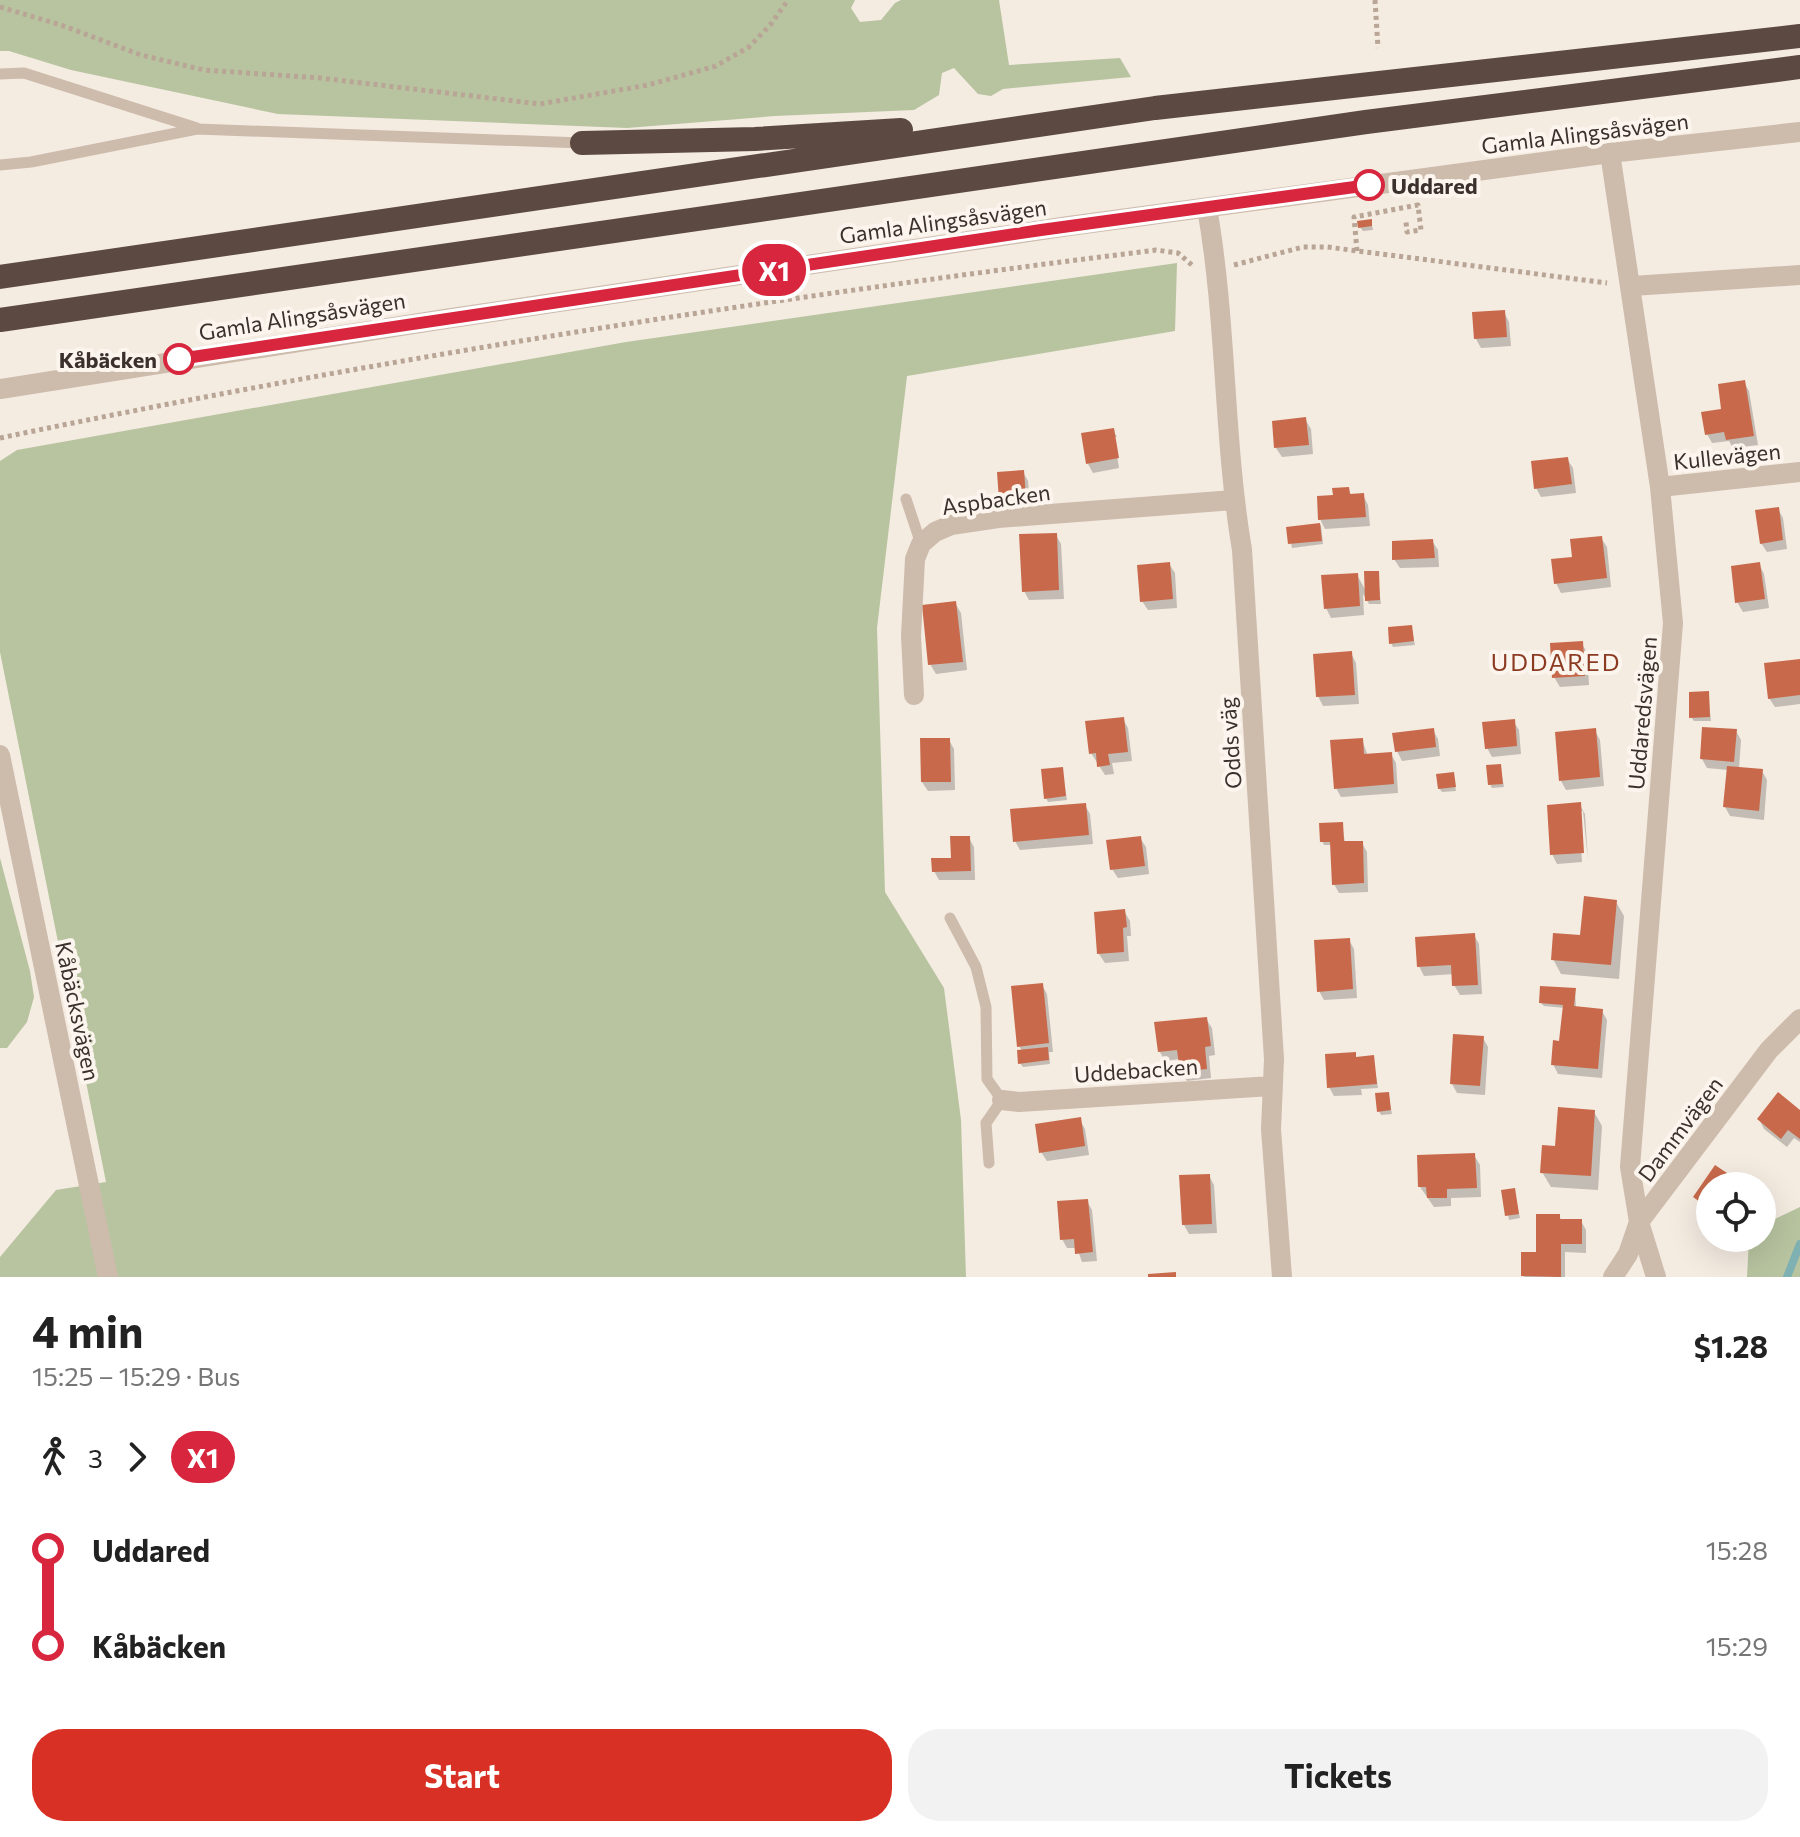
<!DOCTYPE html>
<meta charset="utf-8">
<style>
:root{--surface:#fff;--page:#f2f2f2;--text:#222;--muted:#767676;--accent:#d93025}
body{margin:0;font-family:Commissioner,sans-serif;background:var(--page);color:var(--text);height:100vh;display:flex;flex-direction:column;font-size:30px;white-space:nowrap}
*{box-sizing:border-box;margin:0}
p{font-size:26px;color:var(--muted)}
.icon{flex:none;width:44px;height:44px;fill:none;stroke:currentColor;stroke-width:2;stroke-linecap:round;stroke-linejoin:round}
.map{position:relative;height:1277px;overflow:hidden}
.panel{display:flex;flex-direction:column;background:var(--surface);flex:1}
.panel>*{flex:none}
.badge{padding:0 16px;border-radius:26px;font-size:28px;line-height:52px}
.buttons{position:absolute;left:1696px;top:1172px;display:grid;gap:16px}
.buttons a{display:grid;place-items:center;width:80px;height:80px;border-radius:50%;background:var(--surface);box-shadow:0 8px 32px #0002;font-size:40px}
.map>.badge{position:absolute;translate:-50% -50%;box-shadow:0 0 0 4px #fff}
.legs{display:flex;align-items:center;gap:12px;height:88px;padding:0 32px;font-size:26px}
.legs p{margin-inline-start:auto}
.head{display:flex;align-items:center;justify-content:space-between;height:136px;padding:0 32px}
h1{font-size:44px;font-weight:700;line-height:60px}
.action{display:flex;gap:16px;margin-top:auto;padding:16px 32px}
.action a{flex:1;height:92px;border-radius:32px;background:var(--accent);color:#fff;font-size:32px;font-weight:700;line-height:92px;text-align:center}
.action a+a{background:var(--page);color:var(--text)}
ul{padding:0 32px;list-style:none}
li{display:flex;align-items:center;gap:28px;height:96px;font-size:30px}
li i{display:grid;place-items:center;width:12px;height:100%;margin:0 10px;background:currentColor}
li i::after{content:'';width:20px;height:20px;margin:-10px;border:6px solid;border-radius:50%;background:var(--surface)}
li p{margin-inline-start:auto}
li:first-child i{background:linear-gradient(#0000 50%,currentColor 0)}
li:last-child i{background:linear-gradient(currentColor 50%,#0000 0)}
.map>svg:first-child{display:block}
.green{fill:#b8c4a0}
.shadow{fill:#0003}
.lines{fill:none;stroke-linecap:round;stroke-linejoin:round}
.stream{stroke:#7fb0b2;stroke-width:8}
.building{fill:#c8694b}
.path{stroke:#b9a596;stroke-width:5;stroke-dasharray:4 4;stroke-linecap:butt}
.service{stroke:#cdbbac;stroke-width:11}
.minor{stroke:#cdbbac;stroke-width:20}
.tertiary{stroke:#cdbbac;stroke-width:20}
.motorway{stroke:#5c4a42;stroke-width:24}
.line-1-casing{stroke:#fff;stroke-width:18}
.line-1{stroke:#d7263d;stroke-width:12}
.stop-1-dot{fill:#fff;stroke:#d7263d;stroke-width:4}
.labels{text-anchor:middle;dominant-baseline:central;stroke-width:8;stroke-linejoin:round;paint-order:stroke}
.street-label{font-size:22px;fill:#3b302b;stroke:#fbf5ee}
.stop-label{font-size:22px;font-weight:bold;fill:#3b302b;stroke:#fbf5ee;text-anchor:start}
.neighbourhood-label{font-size:24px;letter-spacing:2px;fill:#8c3b22;stroke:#fbf5ee}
</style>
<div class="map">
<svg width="1800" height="1277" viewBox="0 0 1800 1277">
<rect width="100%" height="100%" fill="#f4ebe1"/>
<!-- green -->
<path class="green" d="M0,0H855L851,8L860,22L881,20L895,3L901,0H999L1009,65L1120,58L1131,77L1003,89L991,96L978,94L954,68L942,73L939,95L914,110L775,116L627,128L278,114L71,70L9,51H0Z
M1177,263L1175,331L907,376L877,628L885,892L944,988L961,1120L966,1277H0V1257L56,1190L106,1182L0,652V461L17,450L626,342Z
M0,858L30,971L34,997L27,1022L7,1048H0Z
M1800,1207V1277H1747L1749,1238H1762V1225Z"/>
<!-- shadow -->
<path class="shadow" d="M1044,213V218L1032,220L1030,216Z
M1371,221L1373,230L1363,231L1360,227Z
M1504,312L1509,322L1511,346L1481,348L1476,339Z
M1744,382L1749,391L1758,445L1733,448L1729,441L1712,443L1707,434Z
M1305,419L1311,429L1313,454L1282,457L1276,448Z
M1113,430L1117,437H1114L1119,468L1093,473L1088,464L1083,435Z
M1567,459L1573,468L1576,493L1541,497L1536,488Z
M1023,472L1028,481L1030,507L1006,509L1001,499Z
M1348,489L1352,496L1363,495L1368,505L1370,526L1325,529L1320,519L1335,497Z
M1778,509L1783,518L1787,549L1767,552L1761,543Z
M1321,525L1323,544L1292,548L1288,528Z
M1056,535L1061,544L1064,599L1029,600L1024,591Z
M1601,538L1607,547L1611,587L1561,593L1556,583Z
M1432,541L1438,550L1439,567L1400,568L1394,559Z
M1169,564L1175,573L1177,608L1148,610L1142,601Z
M1759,564L1764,574L1769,608L1743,612L1737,602Z
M1377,573L1381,604H1369L1363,594L1364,615L1331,618L1326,608L1357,575L1366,591Z
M955,603L961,613L967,670L936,674L930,664Z
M1411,627L1415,645L1393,647L1391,643Z
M1581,643L1587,652L1589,685L1560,687L1554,677Z
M1351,653L1356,663L1359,704L1323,706L1318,696Z
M1800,663V704L1775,707L1769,698Z
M1708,693L1711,721H1694L1691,717Z
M1123,719L1128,728L1132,761L1112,763L1114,774L1105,775L1091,753Z
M1513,721L1519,730L1521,754L1492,757L1487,748Z
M1433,730L1438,739L1440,756L1402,761L1397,751Z
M1595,731L1600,740L1604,786L1566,790L1561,781Z
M1736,731L1741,740L1739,769L1762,771L1767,780L1764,820L1730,816L1725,807L1728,770L1707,768L1702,759Z
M949,740L954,749L955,790L928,791L922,782Z
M1362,740L1368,756L1391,754L1396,763L1398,793L1341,797L1336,788Z
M1500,766L1504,787L1492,788L1490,784Z
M1062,769L1067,800L1048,802L1046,798Z
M1453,774L1456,791L1442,792L1439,788Z
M1579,804L1585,814L1588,861L1583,811H1579L1582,862L1557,864L1552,854Z
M1085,805L1090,814L1093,844L1020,850L1015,841Z
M1342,824L1345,843H1362L1367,852L1368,892L1339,893L1334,884L1333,845H1324L1322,841Z
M969,838L974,847L975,880H939L934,871L953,860Z
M1140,838L1146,847L1149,874L1118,878L1112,869Z
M1616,902L1624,916L1619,979L1561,974L1553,959L1582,937Z
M1124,911L1130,921L1131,936H1127L1129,961L1105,963L1099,954L1096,914Z
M1474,935L1479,944L1482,994L1460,995L1454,985V974L1424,976L1419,966Z
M1349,940L1354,949L1357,998L1324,1000L1319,991Z
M1042,985L1047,994L1053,1052H1049L1050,1064L1023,1067L1020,1063L1023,1052L1019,1046Z
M1575,990L1576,1008L1602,1011L1607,1020L1602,1078L1558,1074L1553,1064L1561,1043L1565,1008L1544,1006L1541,1003Z
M1206,1019L1212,1028L1215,1055L1209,1056L1211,1078L1187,1081L1182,1072L1180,1059L1165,1061L1160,1052Z
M1483,1038L1488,1047L1485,1095L1457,1093L1452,1084Z
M1373,1057L1378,1088L1361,1089L1362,1095L1334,1096L1329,1087L1357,1059Z
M1388,1094L1392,1114L1381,1115L1379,1111Z
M1594,1112L1602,1126L1598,1190L1551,1187L1542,1172L1557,1148Z
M1800,1112V1142L1794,1138L1787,1147L1764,1129L1759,1119Z
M1080,1120L1085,1129L1089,1155L1047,1161L1041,1152Z
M1474,1155L1480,1165L1481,1197L1451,1198V1206L1434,1207L1420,1187Z
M1716,1168L1731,1178L1736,1186H1710V1213L1701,1207L1696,1197Z
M1209,1176L1214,1185L1217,1233L1189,1234L1184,1225Z
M1514,1190L1520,1218L1509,1220L1504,1192Z
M1087,1201L1092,1210L1097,1261L1082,1262L1077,1248H1067L1062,1239Z
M1559,1216L1562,1221H1581L1586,1230V1253L1565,1252V1277H1524Z"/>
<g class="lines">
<!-- stream -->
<path class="stream" d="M1787,1277L1800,1244"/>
</g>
<!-- building -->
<path class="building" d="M1042,207L1044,214L1028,216L1026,209Z
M1372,219V226L1358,228L1357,221Z
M1505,310L1507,337L1474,339L1472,312Z
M1745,380L1754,436L1726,440L1724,432L1705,435L1701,412L1721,409L1718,384Z
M1306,417L1309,445L1274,448L1272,421Z
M1114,428L1119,458L1086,464L1081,433Z
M1568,457L1572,484L1534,489L1531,461Z
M1024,470L1026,498L999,500L997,472Z
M1349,487L1350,494L1364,493L1366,517L1318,520L1317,496L1333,495L1332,488Z
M1779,507L1783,540L1760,544L1755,510Z
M1320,523L1322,541L1288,544L1286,527Z
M1057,533L1059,590L1022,592L1019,534Z
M1602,536L1607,578L1554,584L1551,559L1572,557L1570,539Z
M1433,539L1435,558L1392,560V541Z
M1170,562L1173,599L1140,602L1137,565Z
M1760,562L1765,599L1735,603L1731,566Z
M1364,571H1379L1380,600L1365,601Z
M1358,573L1360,606L1324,609L1321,575Z
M956,601L963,662L928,665L922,605Z
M1412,625L1414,641L1389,644L1388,627Z
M1583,641L1585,676L1552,678L1550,643Z
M1352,651L1355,695L1316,697L1313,654Z
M1800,659V695L1768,699L1764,663Z
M1709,691L1710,717L1689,718V692Z
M1124,717L1128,752L1108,754L1110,765L1097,767L1096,753L1089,754L1085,721Z
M1515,719L1517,746L1485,749L1482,722Z
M1702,727L1737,729L1734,762L1700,759Z
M1434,728L1436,747L1395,752L1392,733Z
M1596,728L1600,777L1559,781L1555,732Z
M920,738H950L951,782H921Z
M1363,738L1364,754L1392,752L1394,784L1334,789L1330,740Z
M1501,764L1503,784L1488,785L1486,765Z
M1727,766L1763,769L1759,811L1723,807Z
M1063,767L1066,796L1044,799L1041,769Z
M1454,772L1456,787L1438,789L1436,774Z
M1581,802L1584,853L1550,855L1547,805Z
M1086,803L1089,835L1013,842L1010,809Z
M1343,822L1344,841H1363L1364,883L1332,885L1330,842H1320L1319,823Z
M950,836H970L971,871L932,872L931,858H951Z
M1141,836L1145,866L1110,870L1106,840Z
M1584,896L1617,900L1611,965L1551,960L1553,933L1580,935Z
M1125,909L1127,927L1123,928L1124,952L1097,954L1094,912Z
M1475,933L1478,985L1452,986L1451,965L1417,967L1415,937Z
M1350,938L1353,989L1317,992L1314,940Z
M1043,983L1049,1043L1017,1047L1011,986Z
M1540,986L1576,988L1574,1006L1603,1009L1598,1069L1551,1065L1553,1040L1559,1041L1563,1005L1539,1003Z
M1207,1017L1211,1046L1205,1047L1207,1069L1180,1072L1177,1050L1158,1052L1154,1022Z
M1453,1034L1484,1036L1480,1086L1450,1084Z
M1048,1047L1049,1060L1018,1064L1017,1050Z
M1356,1052V1057L1374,1055L1377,1084L1327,1088L1325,1054Z
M1389,1092L1391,1110L1377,1112L1375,1093Z
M1778,1092L1800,1110V1139L1788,1130L1781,1139L1757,1119Z
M1558,1107L1595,1110L1591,1176L1540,1173L1542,1145L1555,1146Z
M1081,1117L1085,1146L1039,1153L1035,1124Z
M1475,1153L1477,1188L1447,1189V1198H1427L1426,1187H1418L1417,1155Z
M1715,1165L1733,1177L1726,1186H1710V1209L1693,1197Z
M1210,1174L1212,1224L1182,1225L1179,1175Z
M1515,1188L1519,1214L1505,1216L1501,1190Z
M1088,1199L1093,1252L1075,1254L1074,1239L1060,1240L1057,1201Z
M1536,1214H1560V1219H1582V1244H1561V1277L1521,1276V1252H1536Z
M1176,1272V1277H1148V1274Z"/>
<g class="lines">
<!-- path -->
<path class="path" d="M1375,0L1378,48
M0,7L61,25L141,55L204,70L320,78L540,104L648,85L716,66L749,47L771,24L788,0
M1357,251L1354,217L1418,205L1421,230L1407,232L1406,222
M1234,265L1303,247H1327L1607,283
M0,438C382,358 769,298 1156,250L1178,253L1193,266"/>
<!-- service -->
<path class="service" d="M0,74L24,73L197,128
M0,165L31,162L197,129L582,143
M906,499L921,544
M950,918L976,967L986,1007L987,1079L1002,1100L986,1123L989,1163"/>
<!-- minor -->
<path class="minor" d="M1610,153L1660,487L1673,623L1630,1167L1639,1222L1656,1277
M1207,208C1227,321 1223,437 1242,550L1274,1059L1271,1129L1282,1277
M1632,286L1800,275
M1660,487L1800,472
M914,695L911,636L915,559L921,544L935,532L951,525L998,518L1234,500
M0,755L108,1277
M1002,1100L1019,1102L1273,1086
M1613,1277L1628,1254L1639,1222L1769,1050L1800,1019"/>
<!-- tertiary -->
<path class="tertiary" d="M0,389L445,319L1069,226L1610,153L1800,132"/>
<!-- motorway -->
<path class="motorway" d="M582,143L755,139L901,130
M0,277L1155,108L1800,36
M0,320L1366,122L1800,67"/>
</g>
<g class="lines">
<!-- line-1 casing -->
<g class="line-1-casing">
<path id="line-1" d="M179,359L1041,230L1369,185"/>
</g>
<!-- line-1 -->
<use href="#line-1" class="line-1"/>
</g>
<!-- markers -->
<g class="stop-1-dot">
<circle cx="1369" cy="185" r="14"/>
<circle cx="179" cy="359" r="14"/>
</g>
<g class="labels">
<!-- street labels -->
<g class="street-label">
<text transform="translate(1585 133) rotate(-7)">Gamla Alingsåsvägen</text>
<text transform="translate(943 221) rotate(-8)">Gamla Alingsåsvägen</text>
<text transform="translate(302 316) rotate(-9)">Gamla Alingsåsvägen</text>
<text transform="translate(1727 456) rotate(-6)">Kullevägen</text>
<text transform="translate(996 499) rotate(-8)">Aspbacken</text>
<text transform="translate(1642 713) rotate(-85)">Uddaredsvägen</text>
<text transform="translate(1230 743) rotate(-94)">Odds väg</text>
<text transform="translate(78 1011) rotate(78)">Kåbäcksvägen</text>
<text transform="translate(1136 1070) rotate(-4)">Uddebacken</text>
<text transform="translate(1680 1129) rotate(-53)">Dammvägen</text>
</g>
<!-- stop labels -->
<g class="stop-label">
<text x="1391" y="185">Uddared</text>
<text x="157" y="359" text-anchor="end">Kåbäcken</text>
</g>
<!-- neighbourhood labels -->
<g class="neighbourhood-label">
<text x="1556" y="661">UDDARED</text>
</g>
</g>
</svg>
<div class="buttons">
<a><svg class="icon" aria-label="locate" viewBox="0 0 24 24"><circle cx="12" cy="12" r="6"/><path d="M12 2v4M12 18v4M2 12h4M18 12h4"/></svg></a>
</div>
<b class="badge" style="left:774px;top:270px;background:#d7263d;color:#fff">X1</b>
</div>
<section class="panel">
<div class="head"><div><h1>4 min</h1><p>15:25 – 15:29 · Bus</p></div><b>$1.28</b></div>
<div class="legs"><svg class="icon" aria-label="walk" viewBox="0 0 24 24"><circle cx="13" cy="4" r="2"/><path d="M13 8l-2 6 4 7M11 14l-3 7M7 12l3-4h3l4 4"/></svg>3<svg class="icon" aria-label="forward" viewBox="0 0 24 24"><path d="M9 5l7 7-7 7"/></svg><b class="badge" style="background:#d7263d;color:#fff">X1</b></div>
<ul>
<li><i style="color:#d7263d"></i><b>Uddared</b><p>15:28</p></li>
<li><i style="color:#d7263d"></i><b>Kåbäcken</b><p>15:29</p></li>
</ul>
<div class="action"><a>Start</a><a>Tickets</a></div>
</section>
